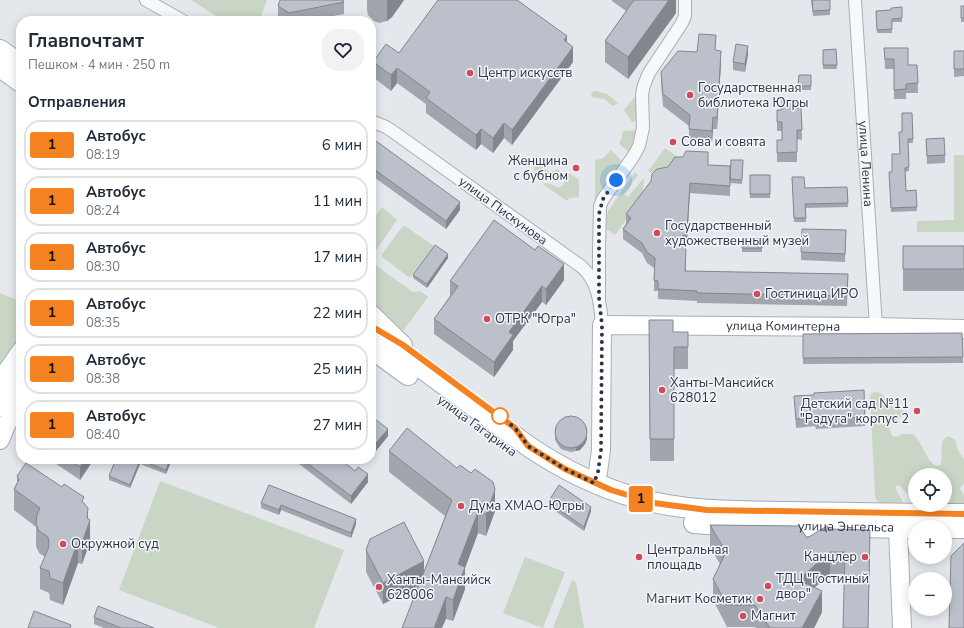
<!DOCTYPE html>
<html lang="ru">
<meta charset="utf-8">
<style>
:root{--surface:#fff;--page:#f2f2f3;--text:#1f2937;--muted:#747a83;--line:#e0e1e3}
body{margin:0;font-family:"Nunito Sans",sans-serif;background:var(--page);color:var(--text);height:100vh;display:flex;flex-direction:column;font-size:15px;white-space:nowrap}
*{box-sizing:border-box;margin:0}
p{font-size:13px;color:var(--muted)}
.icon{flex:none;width:22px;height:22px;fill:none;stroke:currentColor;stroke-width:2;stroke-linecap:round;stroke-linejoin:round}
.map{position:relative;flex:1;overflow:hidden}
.side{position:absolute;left:16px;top:16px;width:360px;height:448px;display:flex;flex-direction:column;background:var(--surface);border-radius:16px;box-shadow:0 2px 10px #0003}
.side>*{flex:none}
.badge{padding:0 8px;border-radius:3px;font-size:14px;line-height:26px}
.buttons{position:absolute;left:908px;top:468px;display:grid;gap:8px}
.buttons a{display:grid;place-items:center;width:44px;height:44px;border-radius:50%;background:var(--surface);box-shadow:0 2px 10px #0003;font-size:20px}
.you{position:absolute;width:20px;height:20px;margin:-10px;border:3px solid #fff;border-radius:50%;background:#1a73e8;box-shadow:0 0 0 6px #1a73e833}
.map>.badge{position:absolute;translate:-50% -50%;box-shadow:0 0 0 2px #fff}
h2{padding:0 12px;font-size:15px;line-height:36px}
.round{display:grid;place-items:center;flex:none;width:42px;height:42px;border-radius:16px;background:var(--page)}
.overview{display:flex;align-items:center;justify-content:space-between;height:68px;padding:0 12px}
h1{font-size:19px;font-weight:700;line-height:30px}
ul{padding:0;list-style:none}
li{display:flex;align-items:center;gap:12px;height:50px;margin:0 8px 6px;padding:0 4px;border:2px solid var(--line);border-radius:16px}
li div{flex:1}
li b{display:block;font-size:15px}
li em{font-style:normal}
li .badge{min-width:44px;font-weight:700;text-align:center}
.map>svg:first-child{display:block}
.green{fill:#c9d6c5}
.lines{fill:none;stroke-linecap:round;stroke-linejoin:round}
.street-casing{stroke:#a9aeb7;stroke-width:14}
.secondary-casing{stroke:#a9aeb7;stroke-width:20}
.primary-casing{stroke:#a3abb8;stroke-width:22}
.street{stroke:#f7f8fa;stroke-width:12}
.secondary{stroke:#fff;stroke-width:18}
.primary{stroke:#fff;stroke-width:20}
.wall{fill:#a1a5ae}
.shaded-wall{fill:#83868d}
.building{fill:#bbc0ca;stroke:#83868d}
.line-casing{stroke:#fff;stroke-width:9}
.line{stroke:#f58220;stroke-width:6}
.walk{stroke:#2b3445;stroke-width:4;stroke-dasharray:0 7.2}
.poi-dot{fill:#d1495b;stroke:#f4f6f9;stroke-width:1.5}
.stop-dot{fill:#fff;stroke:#f58220;stroke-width:2}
.labels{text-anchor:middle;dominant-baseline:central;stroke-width:3;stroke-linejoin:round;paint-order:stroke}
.poi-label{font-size:13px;fill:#2b3445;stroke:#f4f6f9;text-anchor:start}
.street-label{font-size:13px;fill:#2b3445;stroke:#f4f6f9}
</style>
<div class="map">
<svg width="964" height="628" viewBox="0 0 964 628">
<rect width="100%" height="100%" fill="#e4e7ec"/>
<!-- green -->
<path class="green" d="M191,0H267L259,21H224Z
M595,91L607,94L618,103L613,106L604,99L591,97L592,92Z
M634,98L636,99L638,118L637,120L633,122L631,121L624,110Z
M637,130V135L629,152L619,144L622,137V133L624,131Z
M665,148L680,159L674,167L655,171L651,173L648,171Z
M611,150L623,162L597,198L595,199V160L602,159Z
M536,155L543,159C543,169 548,175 557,169L564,174C548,192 525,171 536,155Z
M954,155H964V232H917V221L954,220Z
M635,172L638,175L624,194L628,197L643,179H644L643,189L644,194L615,235L605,228L608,211Z
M569,173L579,180V197L569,198L567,201L544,185L545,183L551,184L556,187H560L564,184V178Z
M382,207L397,220L377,249L374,251L371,250V222Z
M405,226L434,246L410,278L382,257V254L402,227Z
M371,262L413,292L420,291L428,297L403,331L381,314L371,302Z
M0,293L21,302V342L0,366Z
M874,392C884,392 885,398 889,406L900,407L903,411L902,416L897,420L890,423L889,427L892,436L897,437L902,434H913C923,443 925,459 936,466L940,465C945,456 936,440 949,436L956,441L957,448L964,460V483L960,488L964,495V503H945V475H915V502L899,485L896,486C895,492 901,496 903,502L901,503H881L876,500L875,495L870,397L871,394Z
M160,481L344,550L314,628H219L119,590Z
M525,557L565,572L543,628L503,613Z
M572,580L576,582L584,628H553Z"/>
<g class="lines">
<!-- street casing -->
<g class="street-casing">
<g id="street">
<path d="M146,0L183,21"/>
<path id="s1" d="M855,0L876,327"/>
<path d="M371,121L386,127L395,133L582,267C599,283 600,303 602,325"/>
<path d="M599,298V251L600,206L603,199L633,157L639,146L643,128L642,94L644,85L649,73L682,23L685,16V0"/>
</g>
</g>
<!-- secondary casing -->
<g class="secondary-casing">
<g id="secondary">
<path d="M371,314L403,345"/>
<path d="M0,381L21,351"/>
<path d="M0,407L21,374"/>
<path d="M0,440L6,425L21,400"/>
<path id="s2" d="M594,483L598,472L601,450L602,325L876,327L964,329"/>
<path d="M898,528L902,628"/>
</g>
</g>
<!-- primary casing -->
<g class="primary-casing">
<g id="primary">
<path d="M0,50L21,65"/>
<path d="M0,67L21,82"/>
<path d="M371,331L528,446C562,469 598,487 637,498C686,512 735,511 785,512C845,513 904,514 964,514"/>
<path d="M371,348L408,375"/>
<path id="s3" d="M694,523L723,525L915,528"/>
<path d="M945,528H964"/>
</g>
</g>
<!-- street -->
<use href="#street" class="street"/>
<!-- secondary -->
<use href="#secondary" class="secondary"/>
<!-- primary -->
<use href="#primary" class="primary"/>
</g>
<!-- wall -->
<path class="wall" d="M367,0H404L392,17L387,21L379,23L374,21L368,15L367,10Z
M612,0H676V13L628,79L605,62V41L626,11L612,1Z
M811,0H830V15L813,16Z
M344,2V14L307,21H283L278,17V6Z
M961,6H964V22H961Z
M902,7V22H892V33H877L876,11L891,10Z
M567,43L573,62L512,145L504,138L493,153L481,144L476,150L426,113V104L397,83L391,91L373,77V62L399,53Z
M884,48L908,65H917L918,93H906V99H894V69H885Z
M836,49L837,69H823V50Z
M715,50L721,62L717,129H713L712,142L689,140V126L663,106L661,83V72L697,52Z
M954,51H964V76L954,77Z
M748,54L745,72L733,70V62Z
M799,75H811V90H798Z
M796,108H801L802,140L797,139V162H777V140H782V131H777V110H782Z
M912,113L913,143H908L909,171L905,172L906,191L916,190L917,211L891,212L889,172H892L900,154L902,132Z
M926,139L945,155V163L927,164Z
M371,147L460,210L446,229L371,175Z
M731,160H743L742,184L730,183Z
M708,165L730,166V196L690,193L687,241L683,246L686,260V271L848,274L847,306L697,303V301L658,299V291H654V268L647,263L642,253L623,239V229L626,224V214Z
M750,175H770V198H750Z
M792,177L805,188L847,187L848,207L806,208V222H794Z
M846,230L845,262L801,260V252Z
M742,238L762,239V252H742Z
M903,246H964V291H903Z
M448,258L427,288L413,278V275Z
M564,280L546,305L542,302L513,341V350L494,377L434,334V319L450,296V281Z
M649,320L673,332H688V369H674V461H650Z
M962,333L963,363L803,364V334Z
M794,396L865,417V426L816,429L815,426L796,428Z
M371,416L388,436L376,451L371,447Z
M555,432L587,439L585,444L580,450L571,452L563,450L560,448L555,440Z
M389,451L495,511L486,536L478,533L465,568V589L453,621L446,619L419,586L383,604L366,572V550L424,572L445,516L389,472Z
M49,459H94L80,480Z
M116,459H172L166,474L140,464L130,488L109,480V476Z
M294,459H340L368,482L351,504L294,460Z
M17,476L84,503L88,519L90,542L82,564L78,563L63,605L50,600L49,593L40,589V568L45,557L39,553L36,546V527L14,510V489L17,483Z
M269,485L356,524L351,538L281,510L279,515L261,508V503Z
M548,502L591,511L584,531L548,506Z
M710,525L807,538L829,529L870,551L845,574H830L815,587L822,612L814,628H756L755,627H727L713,600V579L720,564L710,547Z
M94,617L154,628H104L94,624Z"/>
<!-- shaded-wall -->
<path class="shaded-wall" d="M387,0H404L392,17L387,21Z
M669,0H676V13L628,79V57Z
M567,36V51L564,40Z
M748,46V54L745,72V64Z
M573,47V62L512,145V130Z
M721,51V62L717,129V118Z
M397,68V83L391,91V75Z
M713,117V129L712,142V131Z
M504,123V138L493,153V138Z
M481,129V144L476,150V135Z
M690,183L687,241L683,246V236Z
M460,202V210L446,229V221Z
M448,254V258L427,288V284Z
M564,264V280L546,305V289Z
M542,286V302L513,341V350L494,377V362L509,332Z
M388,429V436L376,451V443Z
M587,435V439L585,444L580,450L576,451V447Z
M86,459H94L80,480V467Z
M170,459H172L166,474V470Z
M140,460V464L130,488V485Z
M368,474V482L351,504V496Z
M495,490V511L486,536V514Z
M281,505V510L279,515V510Z
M591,507V511L584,531V527Z
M88,508V527L90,520V542L82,564V543Z
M478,512V533L465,568V589L453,621V600L458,564Z
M356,519V524L351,538V533Z
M870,530V551L868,628Z
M78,541V563L63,605V583Z
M830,552V574L798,602V580Z
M424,561V583L383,604V583Z
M822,591V612L814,628H802Z
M446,597V619L442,628H434Z"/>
<!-- building -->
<path class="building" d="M280,0H343L344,2L289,13L278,6Z
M438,0H517L567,36L564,40L573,47L512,130L504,123L493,138L481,129L476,135L426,98L430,92L397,68L391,75L373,62L386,44L399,53Z
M634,0H669L628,57L605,41Z
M812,0H830V10L813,11Z
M961,6H964V18H961Z
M902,7V18L892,19V29L877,30L876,11L891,10V8Z
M335,18L339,21H333Z
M699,34L716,35L715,50L721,51L717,118L713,117L712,131L689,129L690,115L663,94L661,72L678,51L697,52Z
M736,44L748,46L745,64L733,62Z
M884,48H908V65H917L918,83L906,84V89L894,90V59H885Z
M836,49L837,65H823V50Z
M954,51H964V69H954Z
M799,75H811V86H798Z
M796,99V108H801L802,130H797V152L777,153V140H782V122H777V110H782V100Z
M902,113H912L913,139H908L909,167L905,168L906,191L916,190L917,207L891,208L889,172H892V154H900L899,132H902Z
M944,138L945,155L927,156L926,139Z
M376,141L460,202L446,221L371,167V147Z
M686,151L708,152V165L730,166V186L690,183L687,231L683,236V245L686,250L685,271L848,274L847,296L697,293V291L658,289V281L654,280L655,258L647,252L642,243L623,229L631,218L626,214L651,181L652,174L657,169L668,167L675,157H683Z
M731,160H743L742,180L730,179Z
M750,175H770V194H750Z
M792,177H804L805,188L847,187L848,203L805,204L806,218H794Z
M494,220L535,250L538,246L564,264L546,289L542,286L509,332L513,335L494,362L434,319L458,286L450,281Z
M802,229L846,230L845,254L801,252Z
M742,238L762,239V248H742Z
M435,245L448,254L427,284L413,275Z
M903,246H964V269H903Z
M649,320H673V332H688V347H674V439H650Z
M962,333L963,357L803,358V334Z
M864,390L865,417L816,420L815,418L796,419L794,396L814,395V393Z
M555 432a16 16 0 1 1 32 0a16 16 0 1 1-32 0Z
M371,416L388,429L376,443L371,439Z
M407,428L457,468L460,465L471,473L475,469L493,482L495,490L486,514L478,512L458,564L465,567L453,600L446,597L434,628H402L452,500L389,451Z
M68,459H86L80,467Z
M116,459H170L166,470L140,460L130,485L109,476Z
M302,459H340L355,471L358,467L368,474L351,496Z
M26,463L62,487L64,484L84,497L82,501L88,508L87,518L90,520L82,543L78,541L63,583L50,578L49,571L40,568L48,549L49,544L48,537L39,531L36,524L37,515L40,508L14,489L19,480L17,476Z
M269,485L356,519L351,533L281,505L279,510L261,503Z
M559,485L591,507L584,527L548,502Z
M404,522L424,561L383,583L366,550L370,539Z
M710,525L799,526L807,538L827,526L829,529L870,530L868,628H843L845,552H830L798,580L822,591L802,628H770L755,605H727L713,579L726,552Z
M964,543V628H949L951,556Z
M98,606L154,628H121L94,617Z
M34,611L71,625L70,628H28Z"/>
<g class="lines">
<!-- line casing -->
<g class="line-casing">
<path id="line" d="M371,326L403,345L515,428L528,446L565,469L611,490L654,503L707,510L964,514"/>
</g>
<!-- line -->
<use href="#line" class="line"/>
<!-- walk -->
<path class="walk" d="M500,416L515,428L528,446L565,469L594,483L598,472L601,450L602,325L599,298V214L603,199L616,180"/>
</g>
<!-- markers -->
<g class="poi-dot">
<circle cx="470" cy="73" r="4"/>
<circle cx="690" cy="95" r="4"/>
<circle cx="673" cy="142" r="4"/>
<circle cx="576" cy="168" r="4"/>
<circle cx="657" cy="233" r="4"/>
<circle cx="757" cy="294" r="4"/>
<circle cx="487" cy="319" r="4"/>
<circle cx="662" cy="390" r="4"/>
<circle cx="917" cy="411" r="4"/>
<circle cx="461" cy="506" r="4"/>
<circle cx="63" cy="544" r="4"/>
<circle cx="639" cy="557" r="4"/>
<circle cx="865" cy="557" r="4"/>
<circle cx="768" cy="586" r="4"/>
<circle cx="379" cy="587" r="4"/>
<circle cx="760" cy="599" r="4"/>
<circle cx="743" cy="616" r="4"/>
</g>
<circle class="stop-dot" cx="500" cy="416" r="8"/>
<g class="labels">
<!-- poi labels -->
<g class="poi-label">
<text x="478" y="73">Центр искусств</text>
<text x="698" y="88">Государственная<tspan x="698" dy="15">библиотека Югры</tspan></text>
<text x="681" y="142">Сова и совята</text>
<text x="568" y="161" text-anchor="end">Женщина<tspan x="568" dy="15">с бубном</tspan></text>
<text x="665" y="226">Государственный<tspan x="665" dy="15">художественный музей</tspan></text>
<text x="765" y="294">Гостиница ИРО</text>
<text x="495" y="319">ОТРК "Югра"</text>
<text x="670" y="383">Ханты-Мансийск<tspan x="670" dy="15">628012</tspan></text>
<text x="909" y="404" text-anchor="end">Детский сад №11<tspan x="909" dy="15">"Радуга" корпус 2</tspan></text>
<text x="469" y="506">Дума ХМАО-Югры</text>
<text x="71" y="544">Окружной суд</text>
<text x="647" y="550">Центральная<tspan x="647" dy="15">площадь</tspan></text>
<text x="857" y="557" text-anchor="end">Канцлер</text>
<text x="776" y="579">ТДЦ "Гостиный<tspan x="776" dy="15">двор"</tspan></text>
<text x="387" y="580">Ханты-Мансийск<tspan x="387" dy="15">628006</tspan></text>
<text x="752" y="599" text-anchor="end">Магнит Косметик</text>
<text x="751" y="616">Магнит</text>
</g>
<!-- street labels -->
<g class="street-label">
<text stroke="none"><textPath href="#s1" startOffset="164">улица Ленина</textPath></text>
<text transform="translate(503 211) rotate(36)">улица Пискунова</text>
<text stroke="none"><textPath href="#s2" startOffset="340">улица Коминтерна</textPath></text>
<text transform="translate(477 426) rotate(36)">улица Гагарина</text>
<text stroke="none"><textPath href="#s3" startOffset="152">улица Энгельса</textPath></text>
</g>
</g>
</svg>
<div class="buttons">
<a><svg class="icon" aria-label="locate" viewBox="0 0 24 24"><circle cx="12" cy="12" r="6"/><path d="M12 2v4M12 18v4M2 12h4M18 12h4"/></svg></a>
<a>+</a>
<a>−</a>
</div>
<div class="you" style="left:616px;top:180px"></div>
<b class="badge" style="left:641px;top:499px;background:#f58220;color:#111">1</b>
<section class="side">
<div class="overview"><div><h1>Главпочтамт</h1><p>Пешком · 4 мин · 250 m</p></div><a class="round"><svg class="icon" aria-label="heart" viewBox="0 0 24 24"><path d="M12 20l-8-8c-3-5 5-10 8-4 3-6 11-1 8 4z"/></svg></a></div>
<h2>Отправления</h2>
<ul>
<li><span class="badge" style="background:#f58220;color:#111">1</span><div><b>Автобус</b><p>08:19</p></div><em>6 мин</em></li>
<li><span class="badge" style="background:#f58220;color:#111">1</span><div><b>Автобус</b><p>08:24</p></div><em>11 мин</em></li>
<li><span class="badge" style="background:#f58220;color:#111">1</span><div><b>Автобус</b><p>08:30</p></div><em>17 мин</em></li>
<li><span class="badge" style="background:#f58220;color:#111">1</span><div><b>Автобус</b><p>08:35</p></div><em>22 мин</em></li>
<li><span class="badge" style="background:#f58220;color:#111">1</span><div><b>Автобус</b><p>08:38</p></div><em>25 мин</em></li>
<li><span class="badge" style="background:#f58220;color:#111">1</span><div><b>Автобус</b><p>08:40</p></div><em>27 мин</em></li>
</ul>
</section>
</div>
